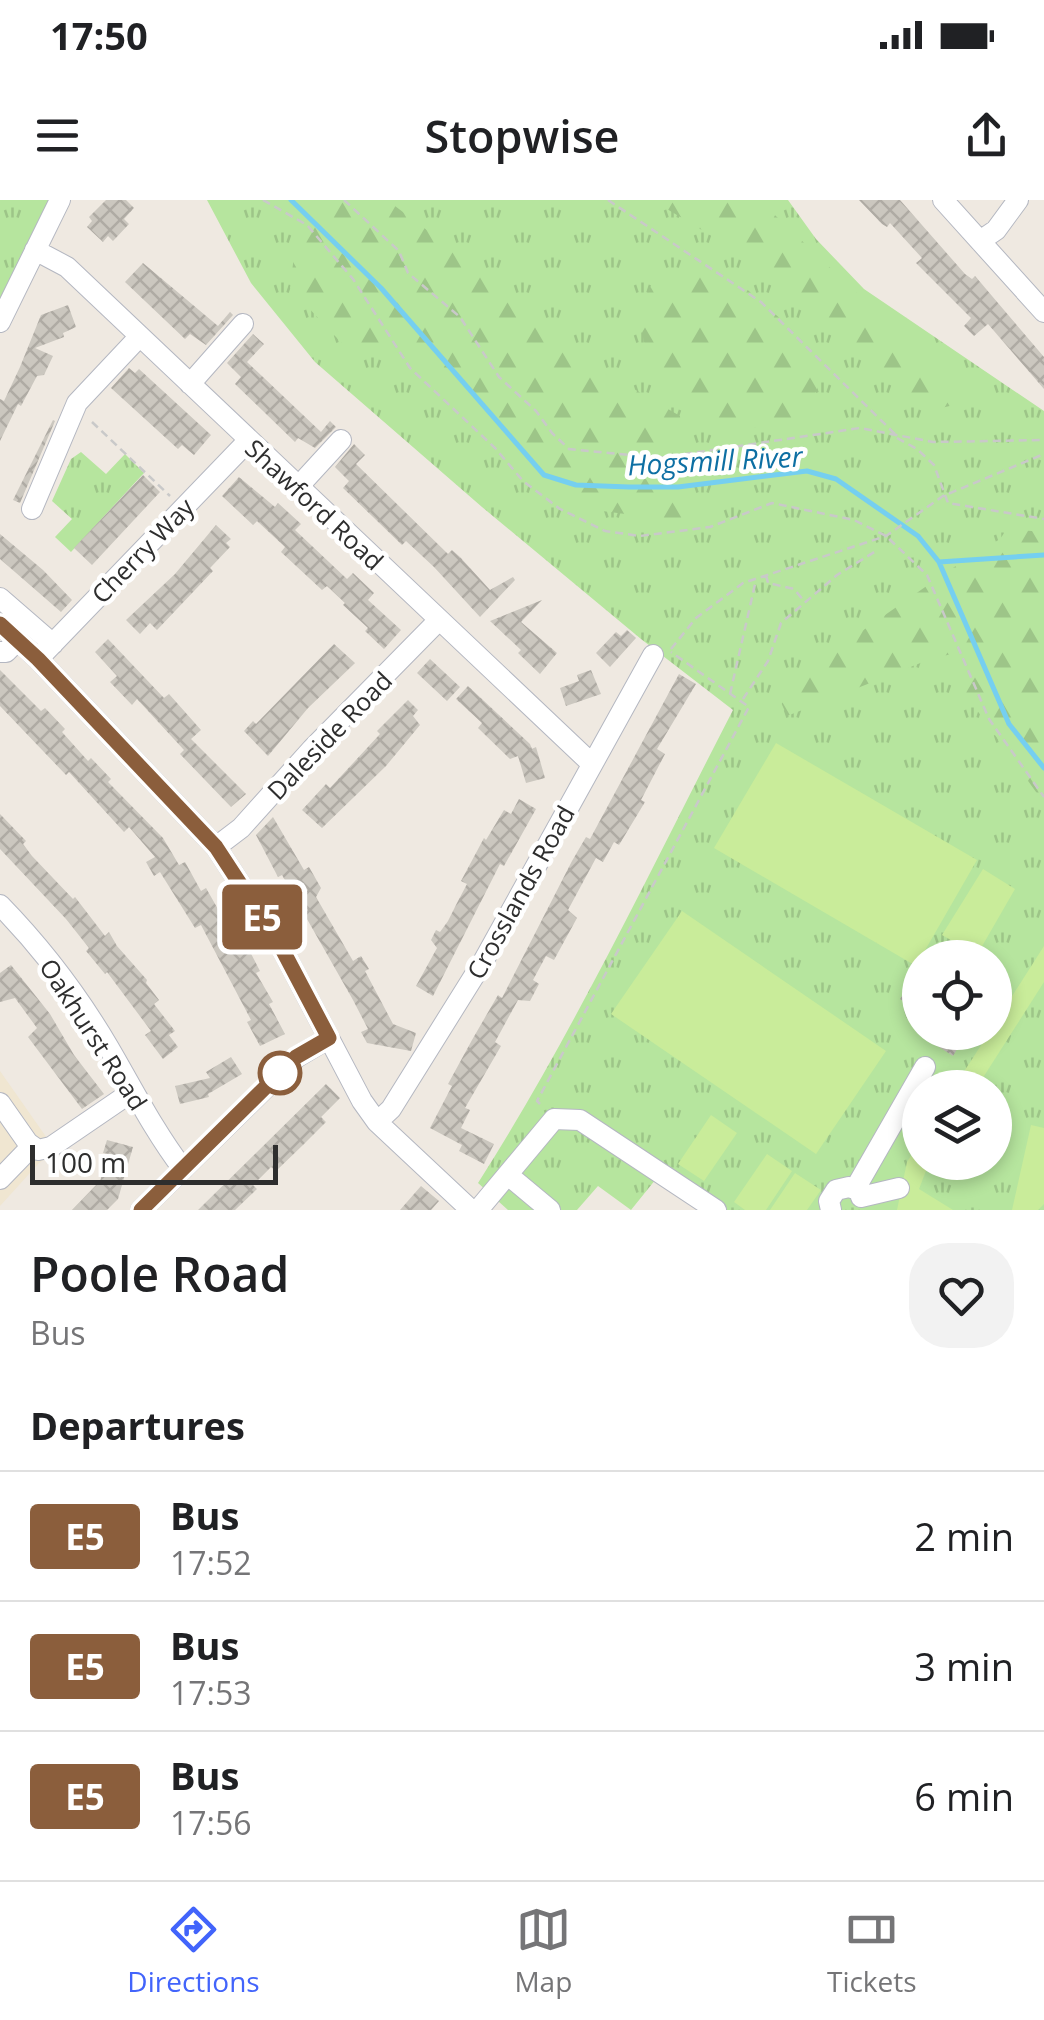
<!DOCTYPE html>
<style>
:root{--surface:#fff;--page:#f2f2f2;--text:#202124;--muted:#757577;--line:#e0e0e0;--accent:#4264fb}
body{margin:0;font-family:"Open Sans",sans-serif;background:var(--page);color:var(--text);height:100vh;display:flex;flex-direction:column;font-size:38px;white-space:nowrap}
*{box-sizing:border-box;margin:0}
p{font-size:32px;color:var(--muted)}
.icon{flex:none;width:55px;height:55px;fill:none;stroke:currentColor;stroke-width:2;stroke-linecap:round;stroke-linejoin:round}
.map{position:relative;height:1010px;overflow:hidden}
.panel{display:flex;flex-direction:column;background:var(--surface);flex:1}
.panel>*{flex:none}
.badge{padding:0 20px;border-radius:8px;font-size:35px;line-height:65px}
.buttons{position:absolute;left:902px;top:740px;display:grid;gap:20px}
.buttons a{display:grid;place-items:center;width:110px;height:110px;border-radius:50%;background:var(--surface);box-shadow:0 5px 15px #0003;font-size:50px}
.scale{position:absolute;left:30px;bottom:25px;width:248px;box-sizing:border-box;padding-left:10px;border:5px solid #2e2e2e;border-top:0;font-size:28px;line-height:35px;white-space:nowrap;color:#2e2e2e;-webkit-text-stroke:8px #fff;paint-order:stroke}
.map>.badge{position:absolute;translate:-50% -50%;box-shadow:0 0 0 5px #fff}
h2{padding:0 30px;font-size:38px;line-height:90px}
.round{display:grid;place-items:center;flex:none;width:105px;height:105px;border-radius:40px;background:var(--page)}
.head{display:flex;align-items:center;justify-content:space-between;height:170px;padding:0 30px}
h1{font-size:48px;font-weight:600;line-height:75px}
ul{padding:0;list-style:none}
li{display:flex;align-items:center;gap:30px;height:130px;padding:0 30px;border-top:2px solid var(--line)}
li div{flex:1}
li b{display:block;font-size:38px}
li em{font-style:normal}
li .badge{min-width:110px;font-weight:700;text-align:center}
.status{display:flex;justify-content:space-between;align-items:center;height:70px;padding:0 50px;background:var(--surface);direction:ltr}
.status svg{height:28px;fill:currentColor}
header{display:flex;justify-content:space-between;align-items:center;height:130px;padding:0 30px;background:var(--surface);font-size:45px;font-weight:600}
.dock{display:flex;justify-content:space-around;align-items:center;height:140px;border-top:2px solid var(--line);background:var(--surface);font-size:28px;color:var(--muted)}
.dock a{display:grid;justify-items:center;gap:5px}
.dock .active{color:var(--accent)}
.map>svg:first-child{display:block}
.education{fill:#f0e6d1}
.grass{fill:url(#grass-tufts);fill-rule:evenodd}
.forest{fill:url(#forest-firs)}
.pitch{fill:#c9ec9a}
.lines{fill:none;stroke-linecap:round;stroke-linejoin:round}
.stream{stroke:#75cff0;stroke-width:5}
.building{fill:url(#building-cross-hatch)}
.minor-casing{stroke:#b4b7c1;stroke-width:22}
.path{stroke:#c9c9c9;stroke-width:2.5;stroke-dasharray:8 5;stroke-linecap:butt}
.minor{stroke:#fff;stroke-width:20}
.line-casing{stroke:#fff;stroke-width:22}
.line{stroke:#8b5e3c;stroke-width:15}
.stop-dot{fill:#fff;stroke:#8b5e3c;stroke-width:5}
.labels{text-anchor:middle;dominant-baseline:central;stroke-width:9;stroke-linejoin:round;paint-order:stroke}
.street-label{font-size:25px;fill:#2e2e2e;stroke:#fff}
.water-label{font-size:28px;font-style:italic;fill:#0d6fa3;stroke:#fff}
</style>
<div class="status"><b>17:50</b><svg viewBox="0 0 49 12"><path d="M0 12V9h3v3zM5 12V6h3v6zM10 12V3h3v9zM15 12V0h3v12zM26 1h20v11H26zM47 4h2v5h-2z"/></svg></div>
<header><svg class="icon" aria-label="menu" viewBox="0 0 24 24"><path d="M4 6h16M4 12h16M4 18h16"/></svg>Stopwise<svg class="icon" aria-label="share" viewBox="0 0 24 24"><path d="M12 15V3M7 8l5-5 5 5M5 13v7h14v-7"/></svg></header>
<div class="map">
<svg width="1044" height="1010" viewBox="0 0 1044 1010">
<defs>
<pattern id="grass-tufts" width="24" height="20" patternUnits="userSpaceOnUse" patternTransform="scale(2.5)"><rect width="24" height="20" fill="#b6e59e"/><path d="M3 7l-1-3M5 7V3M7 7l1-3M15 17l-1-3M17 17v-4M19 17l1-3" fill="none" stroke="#9dc588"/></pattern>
<pattern id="forest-firs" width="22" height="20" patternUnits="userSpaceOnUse" patternTransform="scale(2.5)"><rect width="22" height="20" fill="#b6e59e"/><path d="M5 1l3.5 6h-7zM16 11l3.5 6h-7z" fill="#9dc588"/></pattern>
<pattern id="building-cross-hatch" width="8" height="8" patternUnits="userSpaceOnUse" patternTransform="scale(2.5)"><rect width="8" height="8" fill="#cbc7bf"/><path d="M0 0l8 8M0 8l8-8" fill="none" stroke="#afaba4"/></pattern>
</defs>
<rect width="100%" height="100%" fill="#efe9e1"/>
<!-- education -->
<path class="education" d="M0,871L49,941L124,903L39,963L0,1006Z"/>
<!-- grass -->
<path class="grass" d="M0,0H52L0,108Z
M207,0H788L816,39L864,89L1044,211V1010H698L656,979L631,1010L598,986L577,1010H508L478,983C574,832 651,669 733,510L641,439L482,307L315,162L251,83ZM920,758H995V832H920ZM920,888H995V962H920Z
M81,252L106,274L125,254L144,273L71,352L55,337L72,319L52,301L71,259Z"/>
<!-- forest -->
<path class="forest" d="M301,0H387L512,94L598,168L680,216L687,322L579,308L388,144L351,153L290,88Z
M652,0H759L970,201L929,211L760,65Z
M698,69L742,85L792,129L820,182L801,227L737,228L699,217L652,179L639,118L653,80Z
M1007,329L1044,332V603L966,495L955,453L928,460L787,516L776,491L951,369L1000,339Z"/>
<!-- pitch -->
<path class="pitch" d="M776,543L977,660L916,766L714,648Z
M983,669L1015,689L977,755L942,735Z
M682,711L886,851L816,954L611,814Z
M1044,746V782L977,887H954L989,833L995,832V823Z
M711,915L737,933L704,981L678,964Z
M1031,925L1044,928V1004L1038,1010H1012Z
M920,941V962L929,963L919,989L953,1010H897L907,962Z
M767,954L792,971L766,1010H745L734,1002Z
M795,973L821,990L807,1010H770Z"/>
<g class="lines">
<!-- stream -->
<path class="stream" d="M291,0L381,88L544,275L576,285L629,287H678L807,271L836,279L918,336L939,362L1009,524L1044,568
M939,362L1044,355"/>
</g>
<!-- building -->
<path class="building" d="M106,0H126L134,8L124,19L129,24L113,41L108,36L103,42L87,27L92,21L89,17Z
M859,0H900L965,74L972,79L975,76L1044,157V189L988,124L974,136L964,126L971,118L916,63L922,58L890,23L887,27L882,24Z
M143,63L218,126L230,112L233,115L206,145L190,134L185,139L125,82Z
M68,105L76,127L63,133L64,137L35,148L53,156L44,175L37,176L21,206L18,204L0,241V199L4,201L20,167L41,115Z
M253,134L264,144L247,162L321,232L330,221L336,227L315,248L298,238L295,242L235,184L241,177L227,163Z
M129,168L135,173L139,169L211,235L194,255L182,245L178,249L111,188Z
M53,220L55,221L20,303L13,300Z
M354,244L365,255L356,264L448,354L452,350L460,357L490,390L513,377L515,380L480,417L434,367L406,341L402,345L343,288L349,281L335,267Z
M143,275L160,292L92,365L74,348Z
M239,277L275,307L278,303L301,324L295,330L347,379L353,373L374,393L368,400L401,430L384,449L365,431L368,428L343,405L345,403L327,386L322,390L281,352L285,347L257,321L253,325L222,296Z
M216,325L231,339L226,343L230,347L210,368L213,371L157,430L150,423L140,434L126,420L175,374Z
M0,334L43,370L72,400L61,412L0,359Z
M542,400L521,422L557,453L540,474L518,453L521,450L490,421Z
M627,430L636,438L610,467L596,453L616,432L621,436Z
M108,439L164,498L169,494L201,530L191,539L246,594L231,607L180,554L184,550L137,499L132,505L110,482L117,476L95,452Z
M334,444L355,463L308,508L268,556L244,531L253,521L256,524Z
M430,459L460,487L447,501L417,473Z
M0,470L41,511L45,508L65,529L62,532L88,561L91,558L111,579L108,582L163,638L179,665L185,662L201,691L206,688L223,718L227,716L243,746L246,744L260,771L256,773L273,802L269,804L285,834L260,846L247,822L251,820L201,725L195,728L160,672L154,676L146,662L155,657L129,627L124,632L69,572L66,575L0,506Z
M591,470L601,494L566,506L560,488L579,481L577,475Z
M679,474L696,484L657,549L665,554L641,600L645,602L619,645L614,642L603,662L596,658L568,710L577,718L554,760L546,756L533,780L539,784L530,801L518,800L495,842L501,846L465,908L470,910L461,928L494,944L484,964L459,951L462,945L430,928L452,886L448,884L472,840L498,795L502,798L572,661L586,637L590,639Z
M468,486L530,544L532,549L536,547L545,578L526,583L518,556L510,559L478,528L482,523L456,499Z
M408,500L418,510L413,516L420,525L386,566L322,628L302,610L326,584L330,588L380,534L377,531Z
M519,599L536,609L504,666L500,664L433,796L416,786L437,748L431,740L436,730L440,732L448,721L457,703L467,684L461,681L484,638L486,640L504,610L511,614Z
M0,614L26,641L23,644L32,656L73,699L75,697L105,736L109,732L117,746L147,780L146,783L159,800L154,804L175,831L169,835L178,847L163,859L145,835L151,831L107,772L105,774L86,751L89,748L66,719L0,649Z
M273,617L304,670L309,667L321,688L316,697L353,761L361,756L369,769L365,771L393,824L416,833L411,851L367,843L361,832L368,829L353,800L282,675L278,677L256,635Z
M11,765L50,814L74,855L104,894L82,909L28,837L37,828L15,798L0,802V773Z
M920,767V812L900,799Z
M916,832H967L953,856Z
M231,857L242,874L208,894L209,897L180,904L175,886L210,878L206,872Z
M326,884L340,898L321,917L326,922L303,945L276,971L271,967L253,985L257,989L235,1010H198Z
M107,940L133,947L118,999L107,1010H72L100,981L109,954L103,953Z
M421,986L439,1001L431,1010H400Z"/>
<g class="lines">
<!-- minor casing -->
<g class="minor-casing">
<path id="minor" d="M943,0L1044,112
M980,41L996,30L1018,0
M35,50L67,67L592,564
M0,122L60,0
M190,184L243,124
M297,288L341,240
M32,309L77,203L140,136
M0,398L53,444
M0,424L38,459L216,647L280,745L362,901L377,922L471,1010
M0,452H6L18,440
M38,459L248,241
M216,647L241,628L312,549L439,420
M0,705C41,747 79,797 109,848C133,889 154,931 183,969
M0,903L28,943L38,950L51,947L133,891
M377,922L391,909L484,760L653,455
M508,975L550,1010
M0,979L31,947
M855,989L925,867
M861,997L899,988
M141,1010L297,857L329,838
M478,1010L554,919L580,920L716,1010
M831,1010L829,1001L836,990L849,987L855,989"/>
</g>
<!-- path -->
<path class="path" d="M263,0L307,25L353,79L410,168L495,248L523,281L560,309L605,331L640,336L710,327L772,303L854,320L886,336L927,375L989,519L1044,597
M344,0L399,51L408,73L460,117L499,177L536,211L552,233L569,249L659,258L860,228L933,242L1044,240
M608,0L761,102L896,235
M92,222L170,296
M897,238L917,249L934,265L948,303L1044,319
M766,375L768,383L794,389L804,401
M671,449L696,418L743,383L886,336L943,296L1044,254
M730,494L756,380
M743,499L768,461L781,423L837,375L876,351
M540,904L537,901L749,507L671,452"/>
<!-- minor -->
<use href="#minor" class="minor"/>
</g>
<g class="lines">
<!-- line casing -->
<g class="line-casing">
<path id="line" d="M0,424L38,459L216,647L280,745L329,838L296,857L141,1010"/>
</g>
<!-- line -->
<use href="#line" class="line"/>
</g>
<!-- markers -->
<circle class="stop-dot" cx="280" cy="873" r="20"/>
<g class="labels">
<!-- street labels -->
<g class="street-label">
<text transform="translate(315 304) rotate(43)">Shawford Road</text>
<text transform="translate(142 350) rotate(-46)">Cherry Way</text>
<text transform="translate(329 535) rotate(-46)">Daleside Road</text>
<text transform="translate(520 692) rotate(-61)">Crosslands Road</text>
<text transform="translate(94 834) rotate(57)">Oakhurst Road</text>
</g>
<!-- water labels -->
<g class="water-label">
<text transform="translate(715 260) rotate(-3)">Hogsmill River</text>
</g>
</g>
</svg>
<div class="buttons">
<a><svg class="icon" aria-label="locate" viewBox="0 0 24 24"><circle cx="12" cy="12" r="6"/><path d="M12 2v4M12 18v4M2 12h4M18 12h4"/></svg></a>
<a><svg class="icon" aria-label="layers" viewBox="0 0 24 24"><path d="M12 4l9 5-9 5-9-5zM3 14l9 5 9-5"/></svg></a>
</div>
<div class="scale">100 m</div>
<b class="badge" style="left:262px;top:717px;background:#8b5e3c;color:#fff">E5</b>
</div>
<section class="panel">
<div class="head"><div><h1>Poole Road</h1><p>Bus</p></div><a class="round"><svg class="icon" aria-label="heart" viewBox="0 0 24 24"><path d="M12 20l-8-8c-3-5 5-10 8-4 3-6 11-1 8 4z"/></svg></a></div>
<h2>Departures</h2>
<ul>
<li><span class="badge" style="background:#8b5e3c;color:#fff">E5</span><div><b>Bus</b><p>17:52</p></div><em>2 min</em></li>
<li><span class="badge" style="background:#8b5e3c;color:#fff">E5</span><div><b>Bus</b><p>17:53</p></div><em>3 min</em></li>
<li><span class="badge" style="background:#8b5e3c;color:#fff">E5</span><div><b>Bus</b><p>17:56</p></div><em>6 min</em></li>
</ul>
</section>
<nav class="dock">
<a class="active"><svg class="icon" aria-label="directions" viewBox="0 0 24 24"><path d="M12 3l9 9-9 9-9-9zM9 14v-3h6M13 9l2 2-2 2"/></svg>Directions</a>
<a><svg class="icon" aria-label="map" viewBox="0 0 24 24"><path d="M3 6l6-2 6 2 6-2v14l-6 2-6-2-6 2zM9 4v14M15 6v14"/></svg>Map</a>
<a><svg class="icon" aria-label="tickets" viewBox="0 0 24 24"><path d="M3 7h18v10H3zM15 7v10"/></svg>Tickets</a>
</nav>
